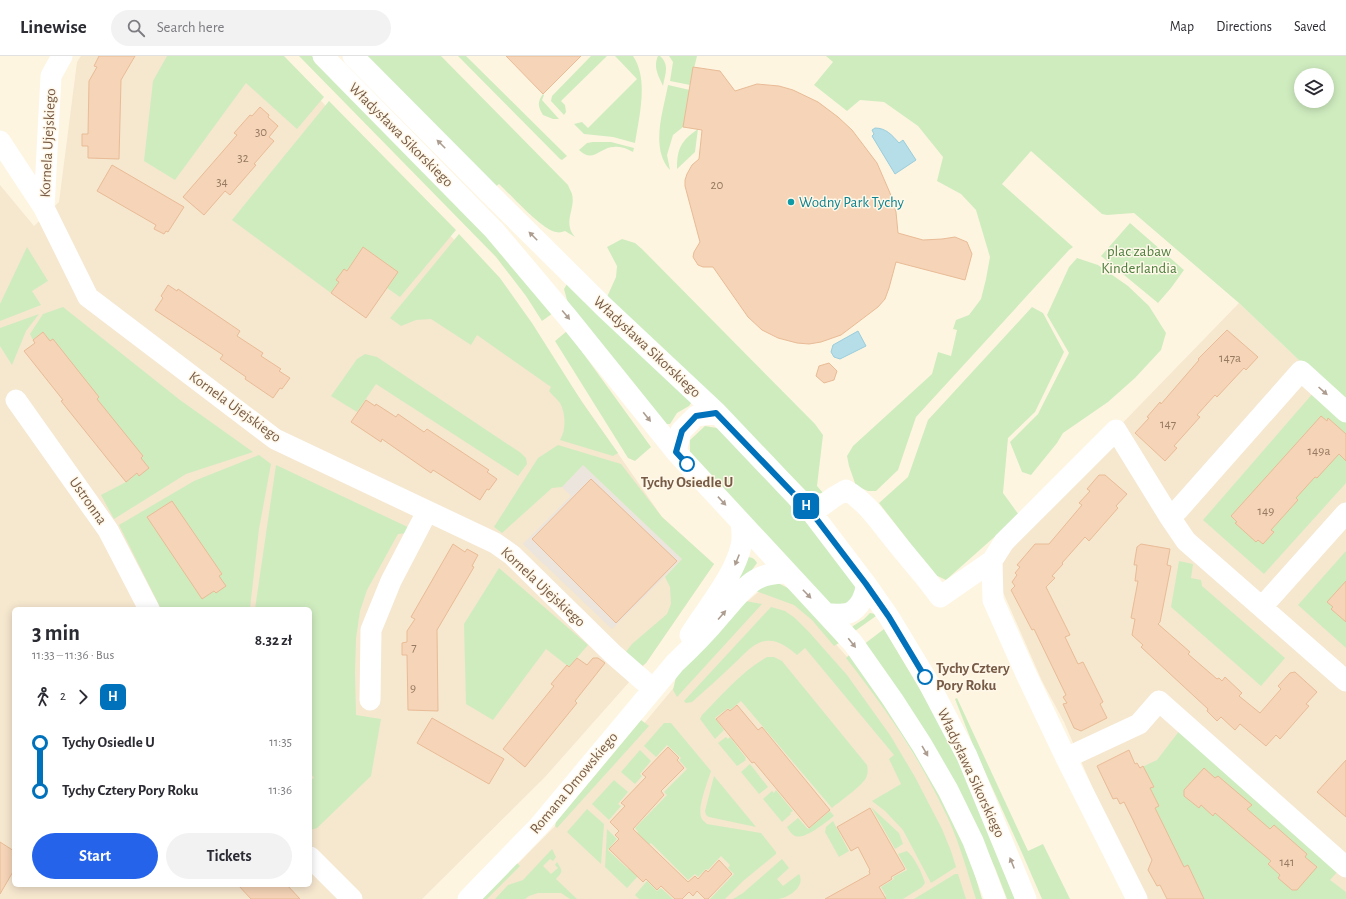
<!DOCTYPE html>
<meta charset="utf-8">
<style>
:root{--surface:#fff;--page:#f2f2f3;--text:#2b2b33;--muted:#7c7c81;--line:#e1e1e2;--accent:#2563eb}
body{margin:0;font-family:"Alegreya Sans",sans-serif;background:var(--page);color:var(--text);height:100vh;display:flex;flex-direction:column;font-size:15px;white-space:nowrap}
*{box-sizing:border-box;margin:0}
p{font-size:13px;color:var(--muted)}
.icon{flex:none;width:22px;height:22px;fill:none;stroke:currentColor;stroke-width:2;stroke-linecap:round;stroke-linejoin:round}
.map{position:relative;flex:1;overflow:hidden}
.sheet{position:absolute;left:12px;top:551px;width:300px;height:280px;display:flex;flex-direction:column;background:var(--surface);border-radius:6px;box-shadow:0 2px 10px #0003}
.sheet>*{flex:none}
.badge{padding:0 8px;border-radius:6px;font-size:14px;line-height:26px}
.controls{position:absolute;left:1294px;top:12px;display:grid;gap:8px}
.controls a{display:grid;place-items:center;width:40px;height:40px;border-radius:50%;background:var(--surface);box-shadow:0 2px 10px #0003;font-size:20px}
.map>.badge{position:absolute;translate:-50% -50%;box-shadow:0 0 0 2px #fff}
.legs{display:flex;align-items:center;gap:6px;height:44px;padding:0 20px;font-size:13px}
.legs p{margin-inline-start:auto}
.headline{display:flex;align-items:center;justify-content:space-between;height:68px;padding:0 20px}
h1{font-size:22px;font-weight:700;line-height:30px}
.cta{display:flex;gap:8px;margin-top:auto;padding:8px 20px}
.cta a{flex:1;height:46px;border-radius:24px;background:var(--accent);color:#fff;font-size:16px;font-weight:700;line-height:46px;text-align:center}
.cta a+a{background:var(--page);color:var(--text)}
ul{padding:0 20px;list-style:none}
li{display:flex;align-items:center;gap:14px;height:48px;font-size:15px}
li i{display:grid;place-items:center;width:6px;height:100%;margin:0 5px;background:currentColor}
li i::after{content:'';width:10px;height:10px;margin:-5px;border:3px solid;border-radius:50%;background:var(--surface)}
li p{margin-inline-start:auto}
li:first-child i{background:linear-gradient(#0000 50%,currentColor 0)}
li:last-child i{background:linear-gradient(currentColor 50%,#0000 0)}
header{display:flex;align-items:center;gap:24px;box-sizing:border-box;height:56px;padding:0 20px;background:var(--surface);border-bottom:1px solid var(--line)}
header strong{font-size:19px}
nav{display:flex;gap:22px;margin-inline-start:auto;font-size:14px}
.search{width:280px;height:36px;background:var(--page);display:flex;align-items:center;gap:10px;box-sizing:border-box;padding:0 14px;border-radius:22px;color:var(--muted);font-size:15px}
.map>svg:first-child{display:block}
.residential{fill:#f6e7cf;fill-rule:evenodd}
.industrial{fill:#ece5dd}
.green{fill:#cfecbf;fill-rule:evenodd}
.water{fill:#b5dee9;stroke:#9acddb}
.building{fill:#f5d4b7;stroke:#e9bb96}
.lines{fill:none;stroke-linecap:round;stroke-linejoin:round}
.minor{stroke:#fff;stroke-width:21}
.oneway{fill:#ad9d90}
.line-1-casing{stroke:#fff;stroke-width:9}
.line-1{stroke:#0072bc;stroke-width:6}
.culture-dot{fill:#0f9aa8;stroke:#fff8e9;stroke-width:1.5}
.stop-1-dot{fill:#fff;stroke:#0072bc;stroke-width:2}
.labels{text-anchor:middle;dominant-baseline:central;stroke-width:3;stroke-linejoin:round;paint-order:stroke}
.number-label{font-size:13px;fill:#967962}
.street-label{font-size:15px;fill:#775b46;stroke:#fff8e9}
.culture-label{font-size:15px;fill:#0d838f;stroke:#fff8e9;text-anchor:start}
.park-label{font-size:15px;fill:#4c7e3d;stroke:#fff8e9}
.stop-label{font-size:15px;font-weight:bold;fill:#775b46;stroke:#fff8e9}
</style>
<header>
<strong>Linewise</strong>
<div class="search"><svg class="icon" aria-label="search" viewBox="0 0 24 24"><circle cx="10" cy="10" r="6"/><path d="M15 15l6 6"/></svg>Search here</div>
<nav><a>Map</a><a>Directions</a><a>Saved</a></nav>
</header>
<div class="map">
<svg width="1346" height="843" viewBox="0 0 1346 843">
<rect width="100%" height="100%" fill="#fef5e1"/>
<!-- residential -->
<path class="residential" d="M81,0H278L511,243L662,461L714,508L646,607L545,721L422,843H0V129L34,170L59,146L77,6ZM14,553H310V829H14Z
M1239,247L1346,349V843H1141L1064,666L1042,625L995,518L1009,484Z
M762,533L800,548L849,603L886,654L933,730L965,794L980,843H483L561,764L641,671L742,550Z"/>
<!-- industrial -->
<path class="industrial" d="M583,409L682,503L612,573L523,488L571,440L562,431Z"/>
<!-- green -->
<path class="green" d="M167,0H284L324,41L297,73L246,27L175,124L144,105L153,25Z
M299,0H312L467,158L553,257L542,265L526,240L496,201Z
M366,0H441L568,129C569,132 571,135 572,138C576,153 562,166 575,181L565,175C562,176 559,177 556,176C542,174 511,139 499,128L495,131Z
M458,0H466L567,100L562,104L560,103Z
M591,0H607L561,45L565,49L566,56L564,59L551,45L552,40Z
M615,0H633C649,23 639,61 635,87L613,81L584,78L574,68L582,66L588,72L637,23Z
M658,0H660C670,9 665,18 663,30C658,19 653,11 658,0Z
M669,0H697L690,29L670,25L673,6Z
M826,0H1346V349L1239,247L1134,157L1107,159L1102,158L1031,95L1002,128L1073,191L1069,194L916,361L898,414L876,435H868L856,430L849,410L847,400L853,390L932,318L938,296L951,300L957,274L953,273L956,264L969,259L981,243L986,223L990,201L976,154L961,138L937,125L943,101L918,70L884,46L860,44L847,55L814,29L833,6ZM1301,19H1327V45H1301Z
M668,29L690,34L683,71L673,79L667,99L670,114C650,92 663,56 668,29Z
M543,38L544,39L542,44L559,63H553L543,59C538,51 537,46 543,38Z
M329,45L456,174L400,241L387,232L397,217L396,215L365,193L362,194L331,237L232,164Z
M698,73L695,96L677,113C677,92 681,85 698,73Z
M593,86H611L634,92L633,96C627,93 621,90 614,91C600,91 593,108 579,94L587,87Z
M1130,167L1184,214L1171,232L1158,247L1101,200Z
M459,178L500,222L532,267L582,346L618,397L613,400L560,384C566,374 566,358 560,347C557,343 552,339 549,335L551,331L477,279L471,289L431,263L416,264L401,270L390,262Z
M622,183L635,187L642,193L815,368L823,379L817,430L823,437L814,438L806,435L607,241L616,221L617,210L607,191Z
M27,191L48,225L32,235L41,249L0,265V248Z
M1077,202L1098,209L1128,230L1149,250L1166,277L1161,294L1135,322L1108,346L1063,377L1057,387L1031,419L1022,416L1010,386L1038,358L1069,297L1047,259L1069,211Z
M567,228L694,343L689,350L677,357L670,368H665L572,254L567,244L564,233Z
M63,251L180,344L253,396L186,418L114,463L101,439L126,426L137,417L139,420L141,402L53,283L50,285L43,276L33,284L30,278L43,258Z
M1032,251L1043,257L1064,296L1035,356L1008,382L1003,437L1019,459L946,524L931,517L907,483L879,447L908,421L928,364Z
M39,258L26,275L12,309L0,290V272Z
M567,275L651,391L635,405L628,402L555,285Z
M365,298L377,301L521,397L526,402L527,408L518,420L376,328L357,356L331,340L357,303Z
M1314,336L1346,365V427L1264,518L1203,464Z
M705,370L723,373L805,460L857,530L853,543L845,552L832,550L690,398V384Z
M558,389L621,408L662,461L714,508L646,607L639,612L625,597L632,588L667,558L671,548L670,531L665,521L682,503L583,409L562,431L552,432L502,477L494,471L538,402Z
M259,399L271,408L259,473L250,552L249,553H161L119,469L194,425Z
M276,409L412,473L410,477L398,478L367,534L360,555L356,582L355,617L356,659L381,663L371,720L317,772L310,774V724L314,722L310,716V553H255Z
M1346,495V592L1298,549Z
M747,501C752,501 755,503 757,507L743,526L735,518Z
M1179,505L1193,508L1191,522L1201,524L1202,530L1285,602L1261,630L1171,551Z
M499,512L588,589L569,611L546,593L493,664L466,648L464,568Z
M767,527L780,528L790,533L839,587L834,590L812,564L794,549L753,534Z
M740,544L762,548L677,641L673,634L676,621Z
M771,551L785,555L795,562L809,576L847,619L890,679L915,721L942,773L951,795L956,811L931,827L903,774L885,755L872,745L901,728L889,703L894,699L805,592L797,599C788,591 775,581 761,586C752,589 744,598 737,605C722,619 707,633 692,646L686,647L684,645Z
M870,557L875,558L876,560L855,575L852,572L853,570L864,563Z
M884,573L940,667L955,696L1015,843H1007L995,812L971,760L863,589Z
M849,599L881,643L935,728L968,795L982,843H976C966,812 958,781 943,752C917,698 883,649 846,602Z
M767,601H774L782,605L867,709C868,714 868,718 866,722C861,731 840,745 832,752L741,645L730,654L728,652L715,662L724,674L715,683L700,663L702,659C722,639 742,615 767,601Z
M957,642L1028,795L1043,788L1070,843H1042L1022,797L975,694L955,643Z
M641,664L649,670L557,772L555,770L556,766Z
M664,667H671L711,715C708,725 696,754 702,763C703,765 705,766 707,768L761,777L776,796V798L743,825L725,843H710L734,818L728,812L730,809L721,800L708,814L706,813L698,821L695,818L688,824L651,787L645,793L633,781L638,776L635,772L667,739L664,736L687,713L679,704L681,702L667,689L656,701L644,690Z
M1180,674L1339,814L1330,824L1346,836V843H1179L1140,712L1157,704Z
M726,681L728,683L730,681L746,702L745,703L746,704L737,710L718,687Z
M640,694L651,705L640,718L642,720L635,728L621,716Z
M750,708L768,731L759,738L741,716Z
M714,720L756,771L709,761L706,759L705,755Z
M614,724L628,736L618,748L621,750L609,764L592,748Z
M776,734L793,755L790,757L791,758L782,766L763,743L772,735L774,737Z
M871,751L899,777L903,788L895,793Z
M587,753L604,768L601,808L567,776Z
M830,755L834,760C826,766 805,784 795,780C791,778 789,774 787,771L798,762L808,773Z
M833,765L849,795L839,801L825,776L826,771Z
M607,773L617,783L608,794L628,813L630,811L638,820L627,832L605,811Z
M552,793L556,801L553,805L550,803L543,810L551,818L558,812L555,809L557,806C563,816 563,815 556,823L577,843H570L561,837H538L529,840L525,843H495L508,829L523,824Z
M907,795C915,802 922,817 925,827L922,831L903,843H882L886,840L881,831L894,823L893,821L907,814L898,798Z
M782,803L789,812L777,823L783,830L799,818C806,830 789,842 778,843C763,843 748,843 733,843L743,837Z
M517,807L520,810L487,843H482Z
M955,818H958L966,843H914Z
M647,825L657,835L661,832L673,843H639L635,839Z"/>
<!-- water -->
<path class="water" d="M875,72C886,72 892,79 899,87L903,84L916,104L895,118L872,80L874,78L872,74Z
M858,275L866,290L840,303L834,301L831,296L833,289Z"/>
<!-- building -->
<path class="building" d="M99,0H135L121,24L119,103L88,102V90H82V78H88L89,25L97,11L94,10Z
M506,0H581L543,38Z
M693,11L720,15L735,35L757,28L779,30L793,34L818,46L838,61L852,74L877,107L890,137L896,156L898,177L923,184L942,183L955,181L967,186L972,198L965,224L896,206L889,232L885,243L878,251L841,279L821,286L809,288L797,287L778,282L762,274L748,261L713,211H703L698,209L693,201L694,196L700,186L685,130V124L687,118L692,109L699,103L702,74L683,71Z
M260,51L269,59L268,61L278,70L269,81L274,85L254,108L256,109L230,139L225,135L204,159L183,141L237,79L234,77L250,59L252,60Z
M112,109L184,151L168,176L166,175L164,178L154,173L156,169L97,135Z
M363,191L398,216L366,262L331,237L339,226L336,224L344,213L347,215Z
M168,229L177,235L178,233L240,275L237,280L263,297L261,300L281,313L279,315L290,322L282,333L280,332L273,342L245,323L246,321L220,303L223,299L155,254L163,242L161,240Z
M1227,274L1258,301L1246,314L1244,312L1217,341L1215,339L1197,359L1200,361L1174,390L1177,392L1165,405L1135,377L1149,362L1147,361L1160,346L1161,348L1199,304L1198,303Z
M43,276L50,285L53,283L99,341L97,343L143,400L141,402L149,412L139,420L137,417L126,426L61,345L63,344L24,295L35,287L33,284Z
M829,307L837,315L834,324L824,327L816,320L819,310Z
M366,344L375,350L376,348L396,361L398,358L424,376L427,373L489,414L487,416L497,423L489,434L487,433L480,444L433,414L431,417L382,383L381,386L351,366Z
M1321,360L1327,365L1328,362L1346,378V405L1339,398L1317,422L1315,421L1296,442L1298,444L1271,474L1274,476L1263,488L1258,484L1256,486L1235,467L1237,466L1231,460Z
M1099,419H1105L1127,438L1116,450L1118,452L1089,485L1085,481L1062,507L1063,508L1052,520L1055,522L1046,531L1070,579L1065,581L1078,608L1083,606L1103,646L1100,648L1107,662L1081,675L1074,672L1063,648L1067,647L1063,641L1066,639L1034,573L1032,574L1011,534L1015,530L1012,526L1017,519L1015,517L1020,511L1017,509L1035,488H1049L1082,449L1079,447L1090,435L1087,433Z
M591,423L677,505L616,567L532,483Z
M172,445L222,518L219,520L226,530L216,537L214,535L202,543L147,461Z
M453,488L465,496L467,493L478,499L472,510L474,511L437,574L438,655L408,654L407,599H402V587L407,586V575L415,563L411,561Z
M1141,488L1170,493L1167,509L1171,510L1160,566L1158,568L1190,596L1188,598L1217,623L1219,622L1222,625L1225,621L1242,637L1239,640L1260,657L1281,633L1278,630L1290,617L1295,616L1317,636L1306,648L1309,650L1280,683L1276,679L1266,690L1240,668L1235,674L1221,661L1217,665L1207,655L1208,653L1141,591L1143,589L1132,579L1135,563L1131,562L1138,525H1135L1137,509H1134L1137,491Z
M1346,525V566L1331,553L1333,551L1327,546Z
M577,602L587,609L593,602H598L605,607L575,645L577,647L525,711L503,693L554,630L551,628L567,609L569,611Z
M737,649L758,674L762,671L830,754L809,772L754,706L752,707L716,663L728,653L730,655Z
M432,662L504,703L489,728L417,687Z
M668,691L679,702L677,704L684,712L661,735L664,739L633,773L688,826L695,820L698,823L706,814L708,816L719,804L732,818L708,843H705L697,835L693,840L689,836L682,843H675L661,830L657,834L646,823L643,826L609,793L619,783L615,779L619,775L610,766L625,750L621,747L646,721L642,718Z
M1129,694L1135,708L1137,707L1140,712L1143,710L1154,731L1150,732L1159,750L1155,752L1184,811L1188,809L1204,843H1167L1160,829L1157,830L1148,814L1152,804L1132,762L1124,746L1120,748L1117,742L1113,743L1097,710Z
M1346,704V761L1317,736Z
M1204,712L1215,722L1218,720L1252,749L1247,753L1270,773L1274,769L1307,798L1305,801L1317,811L1297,834H1292L1278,822L1280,819L1268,808L1271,805L1215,757L1213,760L1201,749L1199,752L1184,740V734Z
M870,752L905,813L891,821L892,823L879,831L886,843H825L870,818L869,815L870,814L858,791L851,795L837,771Z
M0,786L14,795V814L0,838Z
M238,829H287L300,843H251Z"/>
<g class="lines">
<!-- minor -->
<path class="minor" d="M62,0L51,20L44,152L88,241L275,383L495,487L512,499L614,599L653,633
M323,0L494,174L569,263L676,396L853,587L893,644L922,689L948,734L973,785L995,843
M353,0L492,140L604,251L717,357L812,457L866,528L889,561L927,624L967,700L1026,843
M0,85L44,152
M16,344L108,474L149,553
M676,396L681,375L696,360L717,357
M812,457L834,441L846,434C867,446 880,467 895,485C910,504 926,521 940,541L992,505
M1169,460L1178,454L1301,315L1346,356
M1262,551L1346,457
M826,558C833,558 842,559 849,557C860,552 866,539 866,528
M690,579C706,553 735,519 741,490C743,482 742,474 741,466
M370,644L371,574L391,525L427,456
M1066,702L1139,668L1159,645L1346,811
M310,801L352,843
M468,843L539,770L675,607C691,592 706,577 720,560C730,549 740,535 752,526C763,518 775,517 787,517
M1137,843L1066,702L1026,618L993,544L992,505L1004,486L1116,374L1169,460L1186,485L1346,625"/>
</g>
<!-- one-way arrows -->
<defs><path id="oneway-solid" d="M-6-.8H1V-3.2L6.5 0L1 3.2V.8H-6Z"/></defs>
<g class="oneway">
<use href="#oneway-solid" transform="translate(441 88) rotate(-135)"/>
<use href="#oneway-solid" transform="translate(533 180) rotate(-135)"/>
<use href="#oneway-solid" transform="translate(566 259) rotate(50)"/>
<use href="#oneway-solid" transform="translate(1323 335) rotate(42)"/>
<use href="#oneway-solid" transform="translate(647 361) rotate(51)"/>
<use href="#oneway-solid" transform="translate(722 445) rotate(47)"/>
<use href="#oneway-solid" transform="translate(737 504) rotate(112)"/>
<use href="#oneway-solid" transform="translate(807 538) rotate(46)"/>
<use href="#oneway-solid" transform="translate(722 559) rotate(-49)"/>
<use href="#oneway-solid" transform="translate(852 587) rotate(51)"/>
<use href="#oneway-solid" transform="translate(925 695) rotate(60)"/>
<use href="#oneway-solid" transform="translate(1012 807) rotate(-112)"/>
</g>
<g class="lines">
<!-- line-1 casing -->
<g class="line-1-casing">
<path id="line-1" d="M687,408L676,396L682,375L696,360L716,357L812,457L866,528L889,561L925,621"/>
</g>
<!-- line-1 -->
<use href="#line-1" class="line-1"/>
</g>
<!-- markers -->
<circle class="culture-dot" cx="791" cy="146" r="4"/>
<g class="stop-1-dot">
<circle cx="687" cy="408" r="7"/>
<circle cx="925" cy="621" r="7"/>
</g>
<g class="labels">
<!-- number labels -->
<g class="number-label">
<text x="261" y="76">30</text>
<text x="243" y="102">32</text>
<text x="222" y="126">34</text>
<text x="717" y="129">20</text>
<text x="1230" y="302">147a</text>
<text x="1168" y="368">147</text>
<text x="1319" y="395">149a</text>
<text x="1266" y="455">149</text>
<text x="414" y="591">7</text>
<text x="413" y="632">9</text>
<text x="1287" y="806">141</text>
</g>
<!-- street labels -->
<g class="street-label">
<text transform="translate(401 79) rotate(45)">Władysława Sikorskiego</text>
<text transform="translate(48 87) rotate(-87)">Kornela Ujejskiego</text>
<text transform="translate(647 291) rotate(43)">Władysława Sikorskiego</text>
<text transform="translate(235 351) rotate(36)">Kornela Ujejskiego</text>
<text transform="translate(88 445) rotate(55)">Ustronna</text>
<text transform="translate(543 531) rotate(43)">Kornela Ujejskiego</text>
<text transform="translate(971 717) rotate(65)">Władysława Sikorskiego</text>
<text transform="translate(574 727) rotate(-50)">Romana Dmowskiego</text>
</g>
<!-- culture labels -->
<g class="culture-label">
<text x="799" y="146">Wodny Park Tychy</text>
</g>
<!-- park labels -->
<g class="park-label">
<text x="1139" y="195">plac zabaw<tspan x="1139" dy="17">Kinderlandia</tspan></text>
</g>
<!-- stop labels -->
<g class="stop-label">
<text x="687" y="426">Tychy Osiedle U</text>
<text x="936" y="612" text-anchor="start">Tychy Cztery<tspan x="936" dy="17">Pory Roku</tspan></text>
</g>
</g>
</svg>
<div class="controls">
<a><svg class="icon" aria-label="layers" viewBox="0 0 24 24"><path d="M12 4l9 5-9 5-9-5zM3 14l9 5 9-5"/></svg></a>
</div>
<b class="badge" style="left:806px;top:450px;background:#0072bc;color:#fff">H</b>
<section class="sheet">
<div class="headline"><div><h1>3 min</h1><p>11:33 – 11:36 · Bus</p></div><b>8.32 zł</b></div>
<div class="legs"><svg class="icon" aria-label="walk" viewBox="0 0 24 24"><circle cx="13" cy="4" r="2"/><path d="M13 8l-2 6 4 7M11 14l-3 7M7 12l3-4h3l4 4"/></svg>2<svg class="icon" aria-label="forward" viewBox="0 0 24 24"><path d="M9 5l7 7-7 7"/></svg><b class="badge" style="background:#0072bc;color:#fff">H</b></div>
<ul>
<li><i style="color:#0072bc"></i><b>Tychy Osiedle U</b><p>11:35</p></li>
<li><i style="color:#0072bc"></i><b>Tychy Cztery Pory Roku</b><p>11:36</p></li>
</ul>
<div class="cta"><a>Start</a><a>Tickets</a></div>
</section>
</div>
